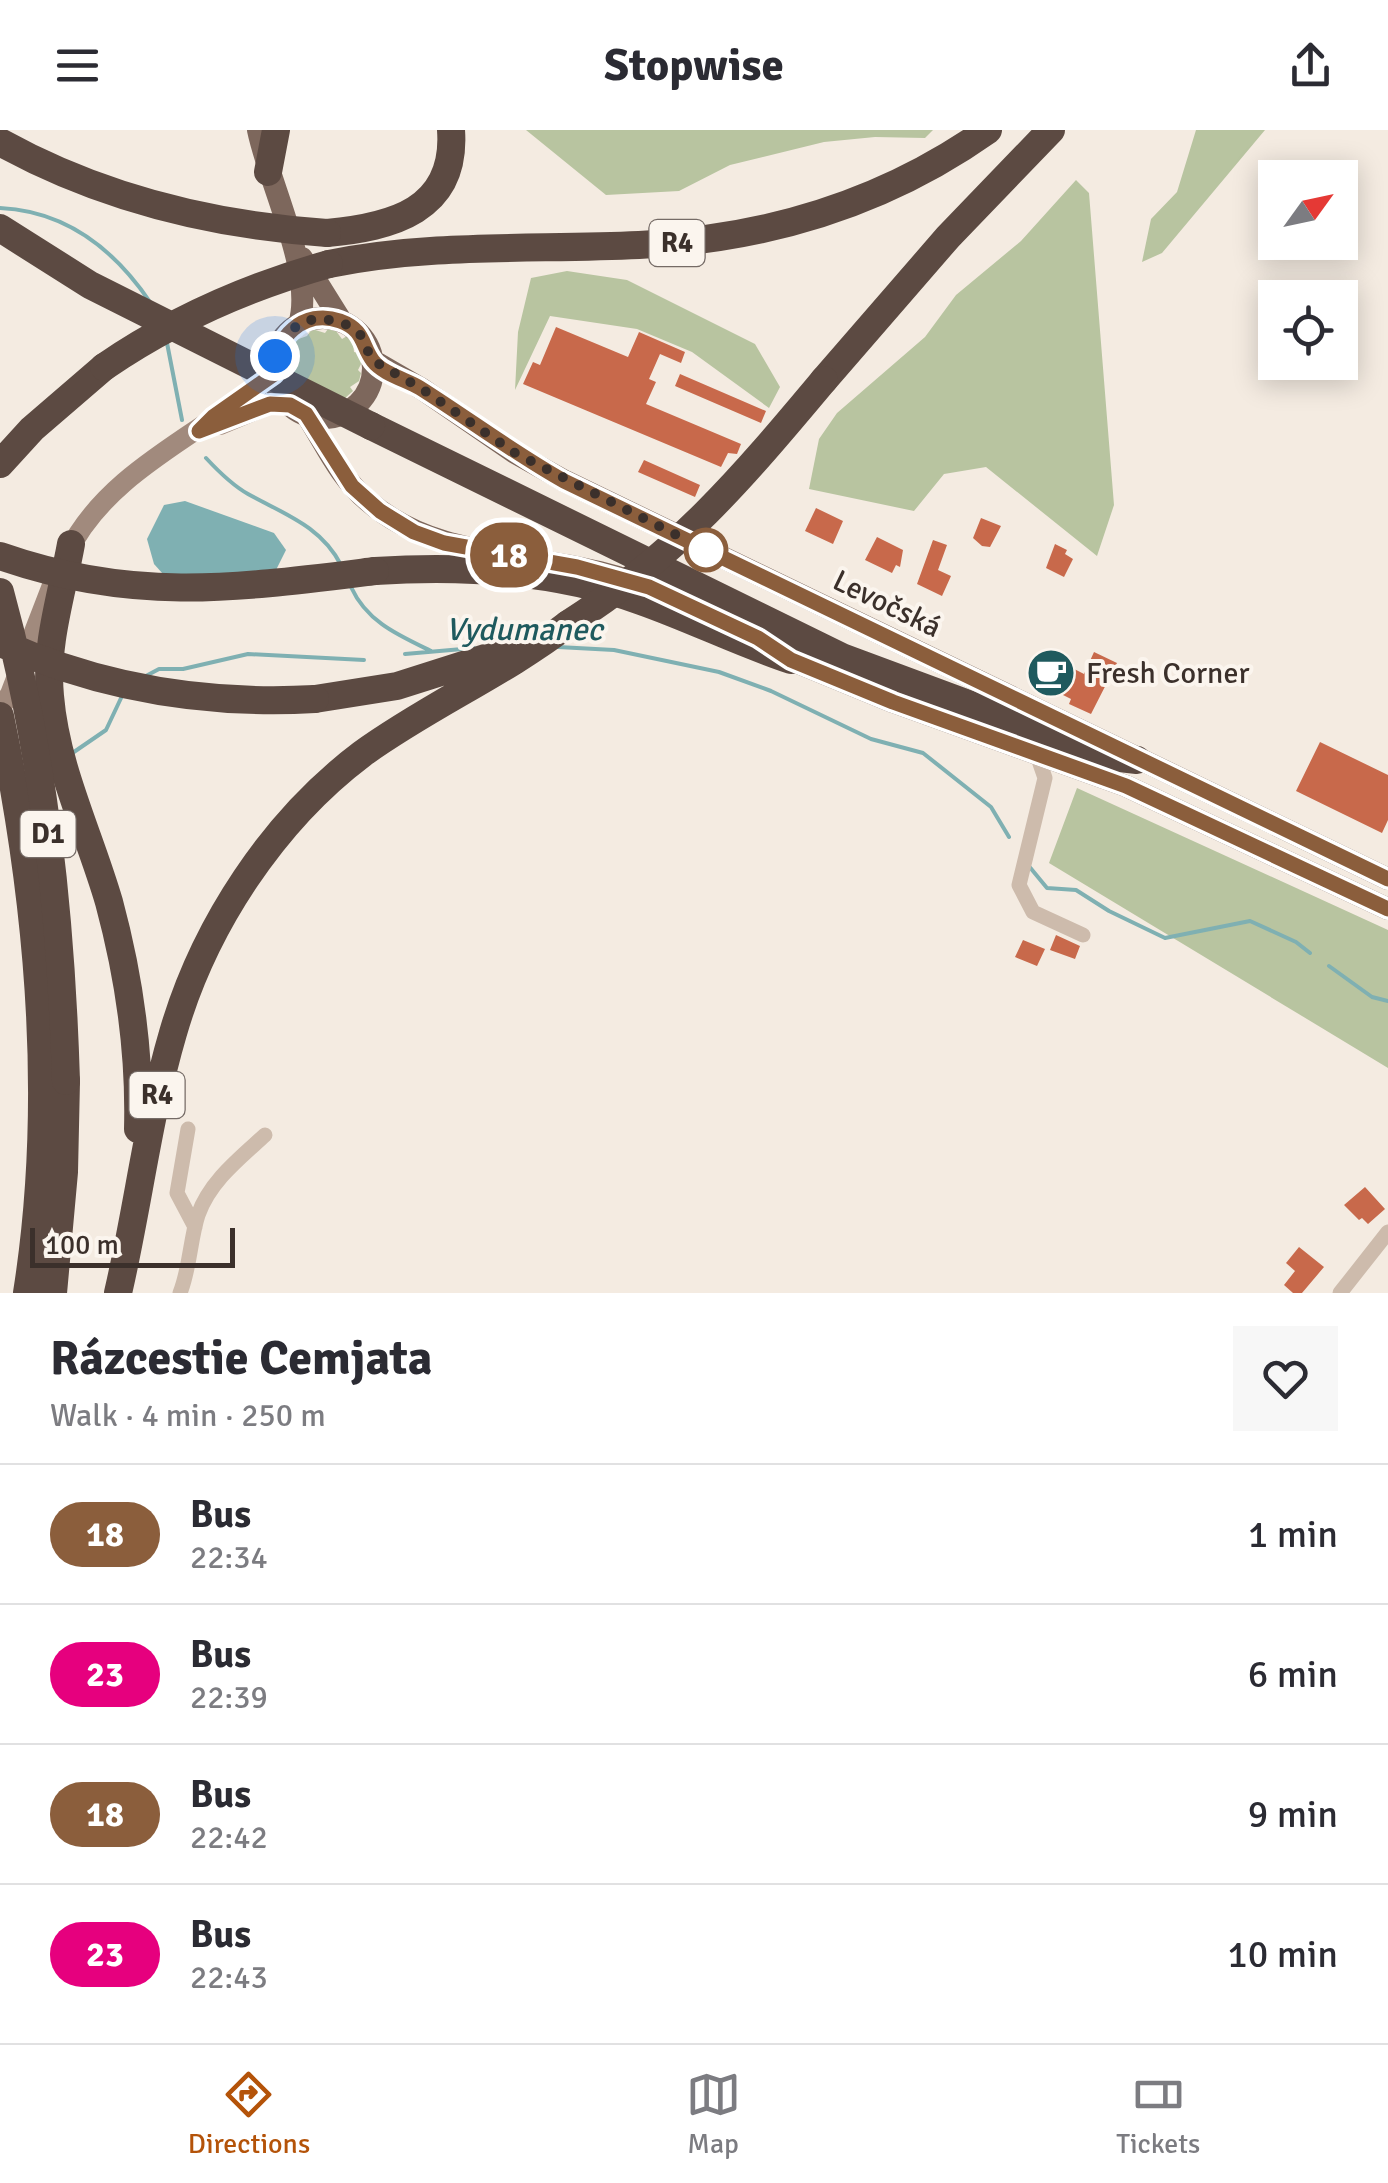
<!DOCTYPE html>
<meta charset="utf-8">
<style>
:root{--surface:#fff;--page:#f7f7f7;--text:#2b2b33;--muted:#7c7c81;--line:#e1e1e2;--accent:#b45309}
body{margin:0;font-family:Signika,sans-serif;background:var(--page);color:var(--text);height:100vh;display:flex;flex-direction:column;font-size:38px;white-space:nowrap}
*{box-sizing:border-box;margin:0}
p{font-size:32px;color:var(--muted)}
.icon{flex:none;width:55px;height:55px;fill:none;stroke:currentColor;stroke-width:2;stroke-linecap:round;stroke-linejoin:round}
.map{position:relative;height:1163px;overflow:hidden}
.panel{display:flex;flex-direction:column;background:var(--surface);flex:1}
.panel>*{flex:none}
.badge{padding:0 20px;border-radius:32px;font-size:35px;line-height:65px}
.needle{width:65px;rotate:57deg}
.tools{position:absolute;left:1258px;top:30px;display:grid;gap:20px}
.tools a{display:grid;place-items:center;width:100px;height:100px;border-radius:0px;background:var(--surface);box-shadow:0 5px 25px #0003;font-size:50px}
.scale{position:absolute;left:30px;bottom:25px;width:205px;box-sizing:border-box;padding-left:10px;border:5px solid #3b302b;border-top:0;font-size:28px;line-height:35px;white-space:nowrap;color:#3b302b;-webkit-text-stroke:8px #fbf5ee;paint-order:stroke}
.you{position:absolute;width:50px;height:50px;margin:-25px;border:8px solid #fff;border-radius:50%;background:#1a73e8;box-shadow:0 0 0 15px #1a73e833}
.map>.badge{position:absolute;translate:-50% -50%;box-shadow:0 0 0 5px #fff}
.round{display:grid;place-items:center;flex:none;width:105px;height:105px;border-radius:0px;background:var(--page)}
.overview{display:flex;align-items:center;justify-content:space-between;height:170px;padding:0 50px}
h1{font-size:48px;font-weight:700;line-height:75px}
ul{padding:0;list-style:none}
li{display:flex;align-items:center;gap:30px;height:140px;padding:0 50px;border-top:2px solid var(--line)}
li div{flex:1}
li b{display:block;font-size:38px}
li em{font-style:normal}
li .badge{min-width:110px;font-weight:700;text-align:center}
header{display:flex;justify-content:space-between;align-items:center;height:130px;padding:0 50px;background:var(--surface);font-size:45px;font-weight:700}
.menu{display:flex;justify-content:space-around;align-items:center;height:140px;border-top:2px solid var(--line);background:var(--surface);font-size:28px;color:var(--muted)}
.menu a{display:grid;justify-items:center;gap:5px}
.menu .selected{color:var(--accent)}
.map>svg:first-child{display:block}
.green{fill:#b8c4a0}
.water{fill:#7fb0b2}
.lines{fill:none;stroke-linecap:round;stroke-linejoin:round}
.stream{stroke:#7fb0b2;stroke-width:4}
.building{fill:#c8694b}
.minor{stroke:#cdbbac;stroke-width:15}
.secondary{stroke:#a18a7d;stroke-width:20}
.primary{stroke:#7d675c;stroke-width:22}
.motorway{stroke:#5c4a42;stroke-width:28}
.motorway-bridge{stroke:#5c4a42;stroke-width:28}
.line-casing{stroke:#fff;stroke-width:22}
.line{stroke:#8b5e3c;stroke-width:15}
.walk{stroke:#3b302b;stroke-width:10;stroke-dasharray:0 18}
.stop-dot{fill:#fff;stroke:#8b5e3c;stroke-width:5}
.labels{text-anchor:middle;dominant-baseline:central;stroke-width:8;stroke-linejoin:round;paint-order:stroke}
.shield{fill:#fbf5ee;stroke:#756b66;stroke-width:2.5}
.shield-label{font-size:28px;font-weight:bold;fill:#3b302b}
.street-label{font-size:30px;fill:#3b302b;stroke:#fbf5ee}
.poi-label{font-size:30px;fill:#3b302b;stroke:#fbf5ee;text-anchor:start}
.water-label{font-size:32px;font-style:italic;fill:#1f5a5e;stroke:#fbf5ee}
</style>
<header><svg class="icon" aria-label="menu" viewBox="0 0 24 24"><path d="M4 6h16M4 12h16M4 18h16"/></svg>Stopwise<svg class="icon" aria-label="share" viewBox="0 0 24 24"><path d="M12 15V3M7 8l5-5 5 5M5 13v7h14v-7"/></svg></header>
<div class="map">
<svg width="1388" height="1163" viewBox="0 0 1388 1163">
<rect width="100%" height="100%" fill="#f4ebe1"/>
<!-- green -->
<path class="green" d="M526,0H933L925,8L875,7L824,12L730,35L679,61L606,65Z
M1196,0H1265L1162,123L1142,132L1151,89L1177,62Z
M1076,50L1089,63L1114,375L1097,426L986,337L944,344L914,381L809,359L819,309L837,283L925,207L956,165L1021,111Z
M567,141L627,150L755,214L780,257L769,278L692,222L637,199L550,186L515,260L518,202L531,148Z
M312,199L325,203L328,199L336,201L342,209L347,206L353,212L354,222L359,223L361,234L358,240L361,243L359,251L350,257L353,261L344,269L286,242L288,235L284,228L294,218L293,211L307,206Z
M1077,658L1388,800V938L1049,733Z"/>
<!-- water -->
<path class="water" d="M185,371L274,403L286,420L276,440L227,447L163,444L154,434L147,409L164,375Z"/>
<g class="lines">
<!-- stream -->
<path class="stream" d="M0,78C66,81 114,119 150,172
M167,213L182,290
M206,328C219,342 232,355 248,364C284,384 321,396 341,435
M351,457C367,492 398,505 431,521
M558,517L614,520L719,542L771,561L871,609L923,623L991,677L1009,707
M405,524L474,518
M144,547L159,539H183L248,524L364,530
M71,624L106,600L122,566
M1028,735L1047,758L1076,760L1109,781L1165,808L1250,791L1296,812L1310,823
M1329,836L1372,867L1388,871"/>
</g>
<!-- building -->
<path class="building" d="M556,197L628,227L639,202L685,222L681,233L660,224L649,249L656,252L646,274L741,314L737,324L728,323L721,337L523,254L533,232L540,235Z
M680,244L766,281L761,293L675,256Z
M644,330L700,355L695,367L638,342Z
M816,378L843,391L833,414L805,401Z
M981,388L1001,396L990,417L982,416L973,408Z
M877,407L903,420L900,437L896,435L892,443L865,430Z
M933,410L947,415L938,440L951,446L942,466L917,454Z
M1055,414L1067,420L1065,424L1073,429L1064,447L1046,438Z
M1094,522L1117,533L1091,584L1069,574L1071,569L1031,549L1043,523L1084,544Z
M1320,612L1388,645V690L1382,703L1296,661Z
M1056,805L1080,816L1075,829L1050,820Z
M1023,810L1045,819L1037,836L1015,827Z
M1365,1057L1385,1079L1368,1094L1362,1088L1359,1090L1344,1075Z
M1299,1117L1324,1137L1302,1163H1293L1284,1155L1295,1141L1286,1133Z"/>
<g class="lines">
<!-- minor -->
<path class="minor" d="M1036,622L1045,648L1019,755L1033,782L1083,805
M188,999L177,1063L195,1097
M180,1163C190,1138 190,1110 198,1085C210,1051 240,1028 265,1005
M1340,1163L1388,1102"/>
<!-- secondary -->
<path class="secondary" d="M220,295L270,274L290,275
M67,424C107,340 207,302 274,244
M0,579L10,564L54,450"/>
<!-- primary -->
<path class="primary" d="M258,0C269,54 315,144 299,194
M302,128L342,192
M273 238a50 50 0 1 1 100 0a50 50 0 1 1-100 0Z
M372,230L422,259L515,323L565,351L1388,749
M306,284C326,315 339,347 368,371C432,427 521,422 599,442C644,453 686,472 728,493
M777,521L791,530L893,572L1126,656L1388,779"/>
<!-- motorway -->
<path class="motorway" d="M268,42L276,0
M327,103C391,97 457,81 451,0
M329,134C432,113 535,120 639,115C765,109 885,73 988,0
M824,250L948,107L1051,0
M371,296L842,527L1111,627L1137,630
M0,334L32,299L104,237
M71,414C62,464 45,514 50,566C56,638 89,703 109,772C129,846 140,923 138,999
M375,441C464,435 555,440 641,471C692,489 740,513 791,530
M315,569L397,556L507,521
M0,586C39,773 57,973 27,1163
M53,1163L64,1042L66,951
M118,1163C138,1077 148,988 173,903C204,796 273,691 362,624C428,576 503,544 568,494"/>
<!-- motorway-bridge -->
<path class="motorway-bridge" d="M0,12C101,68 212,95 327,103
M0,98L90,155L371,296
M104,237C174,189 247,157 329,134
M0,426C134,473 238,458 375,441
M0,462C44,621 61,786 66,951
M568,494C677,425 742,348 824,250
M1,513C101,558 206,575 315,569"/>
</g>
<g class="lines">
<!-- line casing -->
<g class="line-casing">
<path id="line" d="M1388,749L564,351C514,323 469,289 420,258C407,250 383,244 373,231C361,215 365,200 340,191C304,178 273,208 274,244L213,287L199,301L270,274L290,275L306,284L352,356L380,381L414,402L444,413L577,437L649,457L758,508L791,530L893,572L1126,656L1388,779"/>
</g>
<!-- line -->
<use href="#line" class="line"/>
<!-- walk -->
<path class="walk" d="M275,226L282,209L299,194L317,188L342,192L360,204L372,230L422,259L515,323L706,420"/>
</g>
<!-- icons -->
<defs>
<g id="cafe-disc" transform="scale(2.5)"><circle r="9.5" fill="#1f5a5e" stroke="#fbf5ee"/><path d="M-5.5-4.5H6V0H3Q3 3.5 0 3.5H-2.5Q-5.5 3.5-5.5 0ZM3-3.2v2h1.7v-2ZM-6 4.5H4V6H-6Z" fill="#fff"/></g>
</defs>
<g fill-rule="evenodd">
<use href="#cafe-disc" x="1051" y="543"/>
</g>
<!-- markers -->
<circle class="stop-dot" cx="706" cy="420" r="20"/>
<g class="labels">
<!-- shield labels -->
<g class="shield">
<rect x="649.5" y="90" width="55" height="46" rx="8"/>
<rect x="20.5" y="681" width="55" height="46" rx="8"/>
<rect x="129.5" y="942" width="55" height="46" rx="8"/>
</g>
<g class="shield-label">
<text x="677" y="113">R4</text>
<text x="48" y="704">D1</text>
<text x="157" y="965">R4</text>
</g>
<!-- street labels -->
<g class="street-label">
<text transform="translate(887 474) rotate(26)">Levočská</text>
</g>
<!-- poi labels -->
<g class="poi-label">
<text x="1086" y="543">Fresh Corner</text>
</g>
<!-- water labels -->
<g class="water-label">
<text x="524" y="499">Vydumanec</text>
</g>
</g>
</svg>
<div class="tools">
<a><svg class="needle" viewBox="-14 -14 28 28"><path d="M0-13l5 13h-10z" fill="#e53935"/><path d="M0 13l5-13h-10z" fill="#7c7c81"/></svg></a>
<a><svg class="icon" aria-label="locate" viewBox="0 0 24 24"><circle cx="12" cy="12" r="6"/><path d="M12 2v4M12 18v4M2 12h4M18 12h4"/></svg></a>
</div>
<div class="scale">100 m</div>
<div class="you" style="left:275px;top:226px"></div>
<b class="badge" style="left:509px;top:425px;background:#8b5e3c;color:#fff">18</b>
</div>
<section class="panel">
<div class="overview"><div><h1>Rázcestie Cemjata</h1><p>Walk · 4 min · 250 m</p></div><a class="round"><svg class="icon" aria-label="heart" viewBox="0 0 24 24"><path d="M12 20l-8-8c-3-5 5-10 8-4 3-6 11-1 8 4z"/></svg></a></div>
<ul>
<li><span class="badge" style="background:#8b5e3c;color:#fff">18</span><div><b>Bus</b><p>22:34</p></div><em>1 min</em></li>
<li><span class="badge" style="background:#e6007e;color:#fff">23</span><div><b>Bus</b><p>22:39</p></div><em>6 min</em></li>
<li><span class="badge" style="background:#8b5e3c;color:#fff">18</span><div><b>Bus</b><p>22:42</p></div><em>9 min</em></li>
<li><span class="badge" style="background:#e6007e;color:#fff">23</span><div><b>Bus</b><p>22:43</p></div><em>10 min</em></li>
</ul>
</section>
<nav class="menu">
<a class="selected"><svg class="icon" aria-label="directions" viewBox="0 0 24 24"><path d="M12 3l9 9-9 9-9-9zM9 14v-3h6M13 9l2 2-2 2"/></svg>Directions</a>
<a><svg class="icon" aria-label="map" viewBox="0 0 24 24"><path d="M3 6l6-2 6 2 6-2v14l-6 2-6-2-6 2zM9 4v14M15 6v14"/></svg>Map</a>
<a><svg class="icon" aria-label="tickets" viewBox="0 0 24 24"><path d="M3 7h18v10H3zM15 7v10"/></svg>Tickets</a>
</nav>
